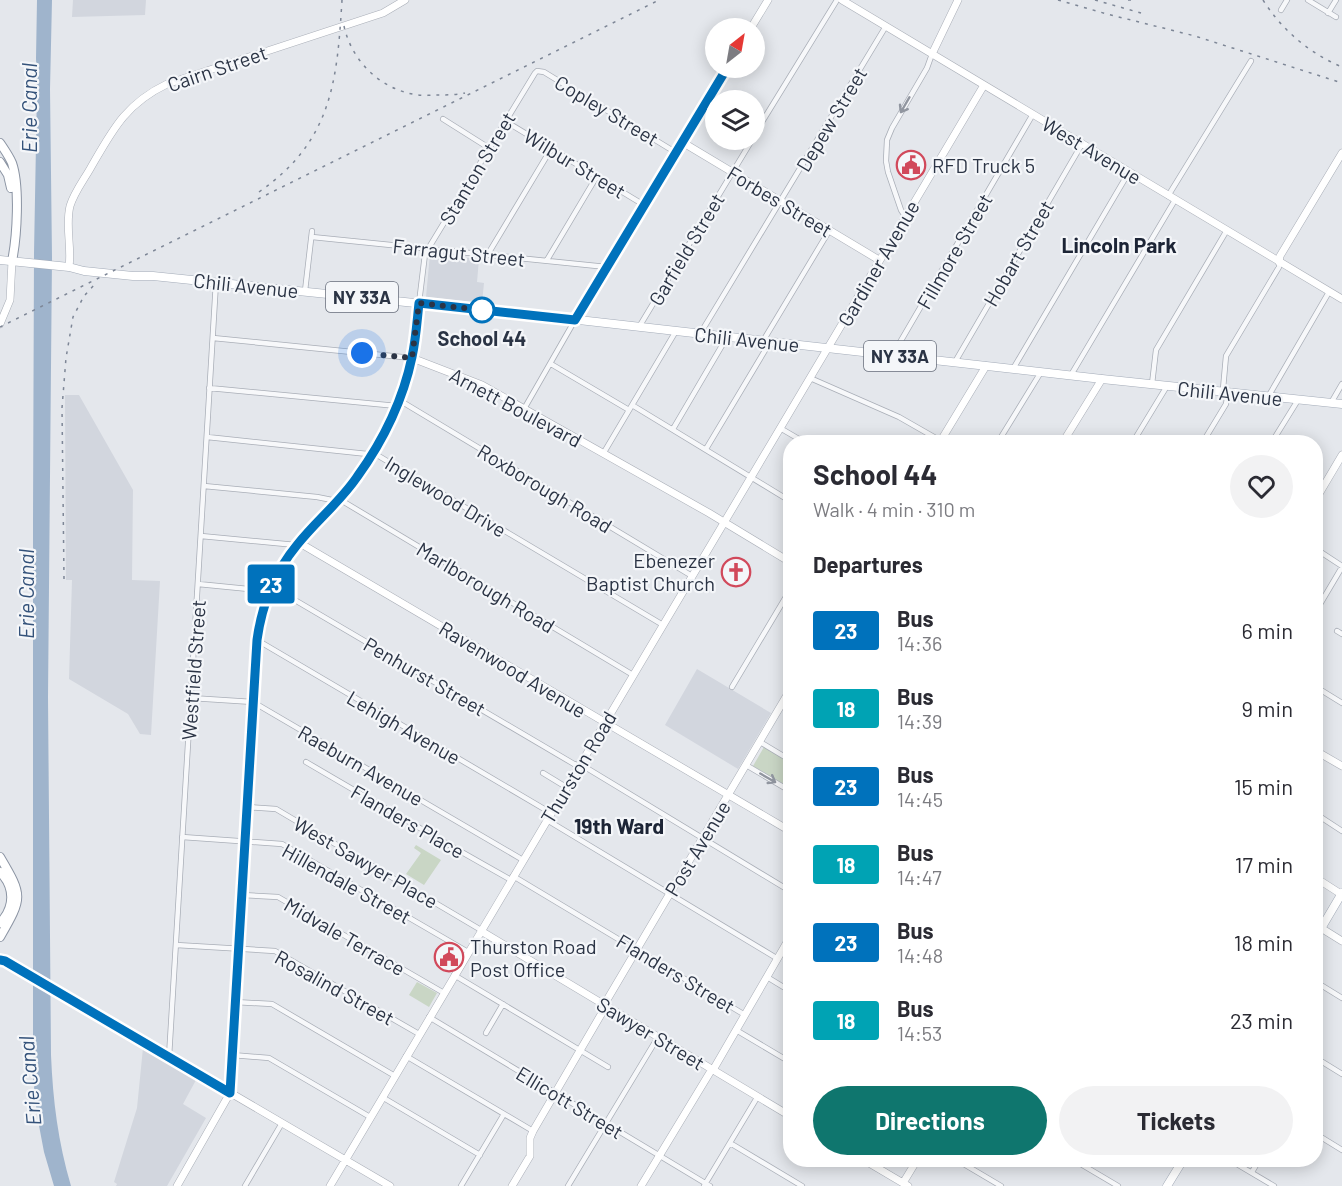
<!DOCTYPE html>
<meta charset="utf-8">
<style>
:root{--surface:#fff;--page:#f2f2f3;--text:#2b2b33;--muted:#7c7c81;--accent:#0f766e}
body{margin:0;font-family:Barlow,sans-serif;background:var(--page);color:var(--text);height:100vh;display:flex;flex-direction:column;font-size:22px;white-space:nowrap}
*{box-sizing:border-box;margin:0}
p{font-size:20px;color:var(--muted)}
.icon{flex:none;width:33px;height:33px;fill:none;stroke:currentColor;stroke-width:2;stroke-linecap:round;stroke-linejoin:round}
.map{position:relative;flex:1;overflow:hidden}
.drawer{position:absolute;left:783px;top:435px;width:540px;height:732px;display:flex;flex-direction:column;background:var(--surface);border-radius:24px;box-shadow:0 3px 15px #0003}
.drawer>*{flex:none}
.badge{padding:0 12px;border-radius:4px;font-size:21px;line-height:39px}
.needle{width:39px;rotate:31deg}
.tools{position:absolute;left:705px;top:18px;display:grid;gap:12px}
.tools a{display:grid;place-items:center;width:60px;height:60px;border-radius:50%;background:var(--surface);box-shadow:0 3px 15px #0003;font-size:30px}
.you{position:absolute;width:30px;height:30px;margin:-15px;border:4px solid #fff;border-radius:50%;background:#1a73e8;box-shadow:0 0 0 9px #1a73e833}
.map>.badge{position:absolute;translate:-50% -50%;box-shadow:0 0 0 3px #fff}
h2{padding:0 30px;font-size:22px;line-height:54px}
.round{display:grid;place-items:center;flex:none;width:63px;height:63px;border-radius:32px;background:var(--page)}
.overview{display:flex;align-items:center;justify-content:space-between;height:102px;padding:0 30px}
h1{font-size:28px;font-weight:700;line-height:45px}
.cta{display:flex;gap:12px;margin-top:auto;padding:12px 30px}
.cta a{flex:1;height:69px;border-radius:36px;background:var(--accent);color:#fff;font-size:24px;font-weight:700;line-height:69px;text-align:center}
.cta a+a{background:var(--page);color:var(--text)}
ul{padding:0;list-style:none}
li{display:flex;align-items:center;gap:18px;height:78px;padding:0 30px}
li div{flex:1}
li b{display:block;font-size:22px}
li em{font-style:normal}
li .badge{min-width:66px;font-weight:700;text-align:center}
.map>svg:first-child{display:block}
.built{fill:#d2d6de}
.green{fill:#c9d6c5}
.water{fill:#9fb4cc}
.lines{fill:none;stroke-linecap:round;stroke-linejoin:round}
.street-casing{stroke:#a9aeb7;stroke-width:6}
.secondary-casing{stroke:#a9aeb7;stroke-width:8}
.primary-casing{stroke:#a3abb8;stroke-width:9}
.highway-casing{stroke:#8b94a3;stroke-width:10}
.street{stroke:#f7f8fa;stroke-width:4.5}
.secondary{stroke:#fff;stroke-width:7}
.primary{stroke:#fff;stroke-width:8}
.highway{stroke:#fff;stroke-width:8}
.rail{stroke:#7d8696;stroke-width:1.5;stroke-dasharray:3 6;stroke-linecap:butt}
.oneway{stroke:#9196a0}
.line-casing{stroke:#fff;stroke-width:14}
.line{stroke:#0072bc;stroke-width:9}
.walk{stroke:#2b3445;stroke-width:6;stroke-dasharray:0 10.8}
.stop-dot{fill:#fff;stroke:#0072bc;stroke-width:3}
.labels{text-anchor:middle;dominant-baseline:central;stroke-width:4.5;stroke-linejoin:round;paint-order:stroke}
.shield{fill:#f4f6f9;stroke:#676e7b;stroke-width:1.5}
.shield-label{font-size:18px;font-weight:bold;fill:#2b3445}
.street-label{font-size:20px;fill:#2b3445;stroke:#f4f6f9}
.poi-label{font-size:20px;fill:#2b3445;stroke:#f4f6f9;text-anchor:start}
.stop-label{font-size:20px;font-weight:bold;fill:#2b3445;stroke:#f4f6f9}
.water-label{font-size:21px;font-style:italic;fill:#34527a;stroke:#f4f6f9}
.neighbourhood-label{font-size:21px;font-weight:bold;fill:#1d2536;stroke:#f4f6f9}
</style>
<div class="map">
<svg width="1342" height="1186" viewBox="0 0 1342 1186">
<rect width="100%" height="100%" fill="#e4e7ec"/>
<!-- built -->
<path class="built" d="M73,0H146L145,15L72,17Z
M430,254L479,259L477,282L484,283L482,303L426,297Z
M65,395H79L133,490L132,580L160,581L151,735L140,734L128,714L69,679L72,580H66Z
M697,669L771,713L738,769L665,725Z
M143,1048L196,1080L183,1104L206,1118L167,1186H116L117,1184L114,1182L137,1108Z"/>
<!-- green -->
<path class="green" d="M764,747L790,762V788L753,766Z
M416,845L441,860L424,885L406,874L421,853L414,848Z
M417,982L437,993L429,1007L409,995Z"/>
<!-- water -->
<path class="water" d="M37,0H52L50,89L52,257L48,697L51,1055C53,1102 58,1141 71,1186H54L44,1152L37,1115L33,1077V521L34,253L37,89L36,58Z"/>
<g class="lines">
<!-- street casing -->
<g class="street-casing">
<path id="street" d="M1308,0L1336,17
M1281,10L1287,0
M1328,13L1336,0
M443,119L489,148
M505,121L644,205
M754,135L837,0
M1168,196L1251,61
M905,216L901,210L888,172L886,161L887,140L892,128L927,68L932,54
M312,237L607,267
M488,254L551,149
M547,260L597,176
M305,291L312,231
M419,303L425,254L535,73L537,71L544,72L675,152
M639,327L752,140
M700,334L886,26
M213,338L412,358
M763,341L829,231
M892,356L1033,114
M955,362L1082,144
M551,364L629,410
M1013,369L1129,172
M1071,375L1175,200
M810,378L899,417L941,441
M1152,384L1156,350L1227,230
M209,388L397,406
M1268,397L1329,292
M399,400L692,576
M1331,403L1342,384
M632,405L790,501
M524,409L575,320
M780,428L804,442
M673,429L727,337
M207,437L377,455L663,625
M998,442L1041,372
M1133,442L1167,386
M1203,442L1226,404L1227,398L1223,389L1226,356L1279,267V262
M1272,442L1298,400
M706,449L770,342
M603,454L676,331
M204,486L317,497L337,501
M339,499L633,675
M201,536L296,545
M1316,549L1342,566
M198,584L269,591
M271,586L574,764L585,767L790,891
M1316,611L1342,567
M1337,631L1342,634
M257,640L551,813
M732,687L790,590
M1316,687L1342,703
M191,698L253,702L523,860
M760,742L790,760
M306,762C374,802 442,841 511,880
M746,765L790,791
M543,773L566,787
M247,807L276,809L481,930
M1316,814L1342,831
M547,820L778,959
M182,837L282,844L468,952
M513,876L745,1015
M242,895L278,897L444,993
M176,945L275,951L419,1034
M454,975L608,1067
M767,977L790,991
M1316,982L1342,998
M235,1002L272,1004L395,1076
M429,1017L710,1186
M736,1030L790,1062
M486,1033L503,1004
M232,1055L269,1058L370,1117
M406,1056L533,1131
M169,1057L216,282
M1316,1058L1342,1074
M382,1097L480,1155
M1316,1134L1342,1150
M730,1143L802,1186
M957,1160L1001,1186
M1074,1160L1118,1186
M1230,1160L1274,1186
M1252,1172L1259,1160
M245,1186L282,1123
M461,1186L504,1114
M568,1186L658,1037
M704,1186L758,1096"/>
</g>
<!-- secondary casing -->
<g class="secondary-casing">
<path id="secondary" d="M842,0L1342,299
M751,28L768,0
M932,54L958,0
M682,142L879,260
M1279,262L1280,256L1342,153
M69,267C72,247 65,226 70,206C74,193 83,181 90,169C112,131 125,104 167,84L383,13L405,0
M575,320L727,68
M0,324L10,300L12,261
M412,358L482,385L709,513L790,562
M940,442L986,366
M1063,442L1102,379
M1316,499L1342,455
M298,542L790,831
M1316,751L1342,766
M1316,878L1341,894
M1321,928L1342,941
M481,931L790,1116
M0,960L5,961L15,967L390,1186
M604,1005L790,690
M713,1070L790,937
M864,1160L908,1186
M903,1183L917,1160
M177,1186L230,1093L257,640C262,605 274,573 296,545C316,521 339,502 357,477C383,441 403,400 412,357C416,339 417,321 419,303
M330,1186L984,85
M512,1186L530,1156V1138L533,1131L606,1006
M641,1186L712,1069"/>
</g>
<!-- primary casing -->
<g class="primary-casing">
<path id="primary" d="M0,260L69,267L84,271L133,276H153L570,319L1102,379L1342,404
M1316,937L1342,893
M1167,1186L1183,1160"/>
</g>
<!-- highway casing -->
<g class="highway-casing">
<path id="highway" d="M0,143C4,149 9,156 12,163C20,186 17,237 12,261
M0,162L8,175L11,188
M0,857C23,896 23,897 0,937
M0,872C15,887 15,907 0,923"/>
</g>
<!-- street -->
<use href="#street" class="street"/>
<!-- secondary -->
<use href="#secondary" class="secondary"/>
<!-- primary -->
<use href="#primary" class="primary"/>
<!-- highway -->
<use href="#highway" class="highway"/>
<!-- rail -->
<path class="rail" d="M1058,0L1107,14L1195,36L1342,83
M1095,0L1141,13
M1128,0H1132
M1263,0C1282,30 1309,53 1342,67
M344,26C352,62 381,90 418,95C424,96 431,95 437,95C446,95 456,95 465,93
M259,192C332,141 337,82 342,0
M0,327L659,0
M64,579L62,408L66,358L73,317L84,296L95,284"/>
</g>
<!-- one-way arrows -->
<defs><path id="oneway-shaft" d="M-6 0H5M1.5-3L5.5 0L1.5 3" fill="none" stroke-width="1.6" stroke-linecap="round" stroke-linejoin="round" transform="scale(1.5)"/></defs>
<g class="oneway">
<use href="#oneway-shaft" transform="translate(905 105) rotate(120)"/>
<use href="#oneway-shaft" transform="translate(768 778) rotate(30)"/>
</g>
<g class="lines">
<!-- line casing -->
<g class="line-casing">
<path id="line" d="M0,960L5,961L230,1093L257,640C262,604 274,573 297,545C316,521 340,502 357,477C383,441 403,400 412,357C416,339 417,321 419,303L575,320L727,68"/>
</g>
<!-- line -->
<use href="#line" class="line"/>
<!-- walk -->
<path class="walk" d="M362,353L412,358L419,303L490,311L482,310"/>
</g>
<!-- icons -->
<defs>
<g id="civic-ring" transform="scale(1.5)"><circle r="9.5" fill="#f4f6f9" stroke="#d1495b" stroke-width="1.5"/><path d="M-.6-6.5H3V-4.5H.6V-3L4-1V1h2V6H-6V1h2V-1L-.6-3ZM-1.2 2.5V6h2.4V2.5Z" fill="#d1495b"/></g>
<g id="church-ring" transform="scale(1.5)"><circle r="9.5" fill="#f4f6f9" stroke="#d1495b" stroke-width="1.5"/><path d="M-1.2-6h2.4v3.5h3.3v2.4h-3.3V6h-2.4V-.1h-3.3v-2.4h3.3Z" fill="#d1495b"/></g>
</defs>
<g fill-rule="evenodd">
<use href="#civic-ring" x="911" y="165"/>
<use href="#church-ring" x="736" y="572"/>
<use href="#civic-ring" x="449" y="957"/>
</g>
<!-- markers -->
<circle class="stop-dot" cx="482" cy="310" r="12"/>
<g class="labels">
<!-- shield labels -->
<g class="shield">
<rect x="326" y="282" width="72" height="30" rx="4.5"/>
<rect x="864" y="341" width="72" height="30" rx="4.5"/>
</g>
<g class="shield-label">
<text x="362" y="297">NY 33A</text>
<text x="900" y="356">NY 33A</text>
</g>
<!-- street labels -->
<g class="street-label">
<text transform="translate(217 68) rotate(-19)">Cairn Street</text>
<text transform="translate(607 110) rotate(31)">Copley Street</text>
<text transform="translate(831 119) rotate(-59)">Depew Street</text>
<text transform="translate(1092 150) rotate(31)">West Avenue</text>
<text transform="translate(575 163) rotate(31)">Wilbur Street</text>
<text transform="translate(477 168) rotate(-59)">Stanton Street</text>
<text transform="translate(780 201) rotate(31)">Forbes Street</text>
<text transform="translate(686 249) rotate(-59)">Garfield Street</text>
<text transform="translate(954 251) rotate(-60)">Fillmore Street</text>
<text transform="translate(459 252) rotate(6)">Farragut Street</text>
<text transform="translate(1018 253) rotate(-60)">Hobart Street</text>
<text transform="translate(878 263) rotate(-60)">Gardiner Avenue</text>
<text transform="translate(246 285) rotate(6)">Chili Avenue</text>
<text transform="translate(747 339) rotate(6)">Chili Avenue</text>
<text transform="translate(1230 393) rotate(6)">Chili Avenue</text>
<text transform="translate(516 407) rotate(28)">Arnett Boulevard</text>
<text transform="translate(545 488) rotate(31)">Roxborough Road</text>
<text transform="translate(446 496) rotate(31)">Inglewood Drive</text>
<text transform="translate(486 587) rotate(31)">Marlborough Road</text>
<text transform="translate(513 669) rotate(31)">Ravenwood Avenue</text>
<text transform="translate(193 670) rotate(-86)">Westfield Street</text>
<text transform="translate(425 676) rotate(30)">Penhurst Street</text>
<text transform="translate(404 727) rotate(30)">Lehigh Avenue</text>
<text transform="translate(361 765) rotate(30)">Raeburn Avenue</text>
<text transform="translate(578 767) rotate(-59)">Thurston Road</text>
<text transform="translate(408 821) rotate(30)">Flanders Place</text>
<text transform="translate(697 848) rotate(-59)">Post Avenue</text>
<text transform="translate(366 862) rotate(30)">West Sawyer Place</text>
<text transform="translate(347 883) rotate(29)">Hillendale Street</text>
<text transform="translate(345 936) rotate(30)">Midvale Terrace</text>
<text transform="translate(676 973) rotate(31)">Flanders Street</text>
<text transform="translate(335 987) rotate(29)">Rosalind Street</text>
<text transform="translate(651 1033) rotate(31)">Sawyer Street</text>
<text transform="translate(570 1102) rotate(31)">Ellicott Street</text>
</g>
<!-- poi labels -->
<g class="poi-label">
<text x="932" y="165">RFD Truck 5</text>
<text x="715" y="560" text-anchor="end">Ebenezer<tspan x="715" dy="23">Baptist Church</tspan></text>
<text x="470" y="946">Thurston Road<tspan x="470" dy="23">Post Office</tspan></text>
</g>
<!-- stop labels -->
<g class="stop-label">
<text x="482" y="338">School 44</text>
</g>
<!-- water labels -->
<g class="water-label">
<text transform="translate(28 108) rotate(-90)">Erie Canal</text>
<text transform="translate(25 594) rotate(-90)">Erie Canal</text>
<text transform="translate(29 1081) rotate(-95)">Erie Canal</text>
</g>
<!-- neighbourhood labels -->
<g class="neighbourhood-label">
<text x="1119" y="244">Lincoln Park</text>
<text x="619" y="825">19th Ward</text>
</g>
</g>
</svg>
<div class="tools">
<a><svg class="needle" viewBox="-14 -14 28 28"><path d="M0-13l5 13h-10z" fill="#e53935"/><path d="M0 13l5-13h-10z" fill="#7c7c81"/></svg></a>
<a><svg class="icon" aria-label="layers" viewBox="0 0 24 24"><path d="M12 4l9 5-9 5-9-5zM3 14l9 5 9-5"/></svg></a>
</div>
<div class="you" style="left:362px;top:353px"></div>
<b class="badge" style="left:271px;top:584px;background:#0072bc;color:#fff">23</b>
<section class="drawer">
<div class="overview"><div><h1>School 44</h1><p>Walk · 4 min · 310 m</p></div><a class="round"><svg class="icon" aria-label="heart" viewBox="0 0 24 24"><path d="M12 20l-8-8c-3-5 5-10 8-4 3-6 11-1 8 4z"/></svg></a></div>
<h2>Departures</h2>
<ul>
<li><span class="badge" style="background:#0072bc;color:#fff">23</span><div><b>Bus</b><p>14:36</p></div><em>6 min</em></li>
<li><span class="badge" style="background:#00a3b4;color:#fff">18</span><div><b>Bus</b><p>14:39</p></div><em>9 min</em></li>
<li><span class="badge" style="background:#0072bc;color:#fff">23</span><div><b>Bus</b><p>14:45</p></div><em>15 min</em></li>
<li><span class="badge" style="background:#00a3b4;color:#fff">18</span><div><b>Bus</b><p>14:47</p></div><em>17 min</em></li>
<li><span class="badge" style="background:#0072bc;color:#fff">23</span><div><b>Bus</b><p>14:48</p></div><em>18 min</em></li>
<li><span class="badge" style="background:#00a3b4;color:#fff">18</span><div><b>Bus</b><p>14:53</p></div><em>23 min</em></li>
</ul>
<div class="cta"><a>Directions</a><a>Tickets</a></div>
</section>
</div>
